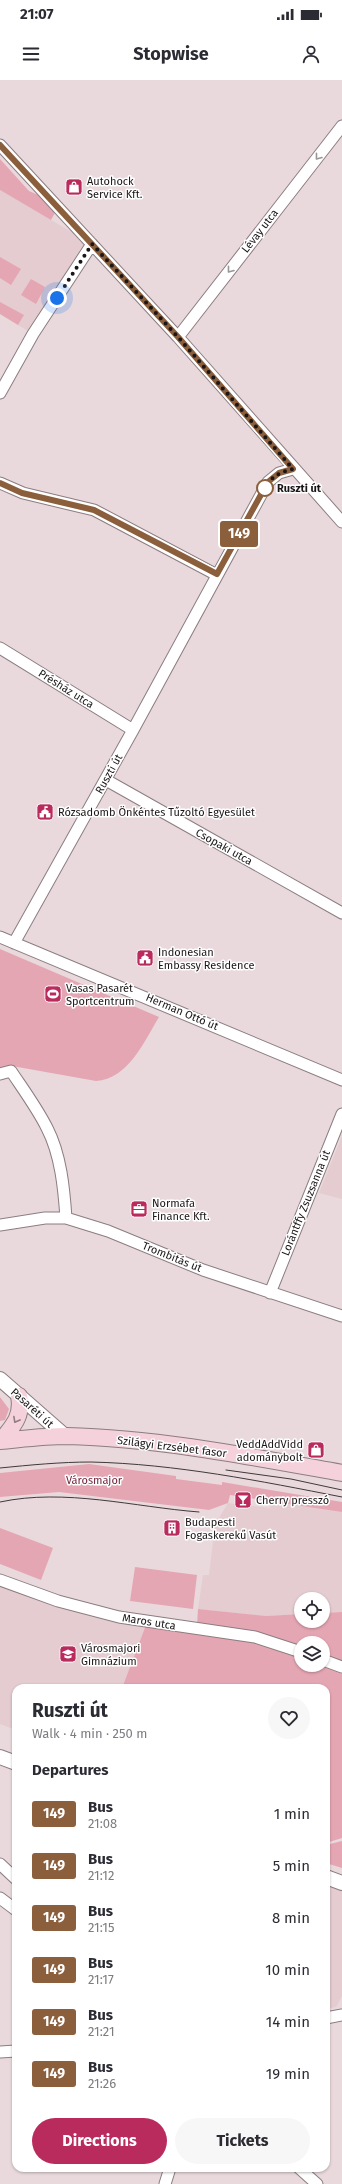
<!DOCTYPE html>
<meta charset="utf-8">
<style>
:root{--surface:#fff;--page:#f7f7f7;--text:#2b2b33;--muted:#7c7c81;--accent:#b92b5d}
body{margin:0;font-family:"Fira Sans",sans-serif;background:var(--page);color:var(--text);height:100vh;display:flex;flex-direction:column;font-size:15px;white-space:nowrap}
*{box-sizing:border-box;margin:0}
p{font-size:13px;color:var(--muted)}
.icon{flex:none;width:22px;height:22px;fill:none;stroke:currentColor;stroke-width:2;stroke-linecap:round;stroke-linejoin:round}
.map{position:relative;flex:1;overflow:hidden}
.panel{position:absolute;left:12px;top:1604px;width:318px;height:488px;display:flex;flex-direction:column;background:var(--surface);border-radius:12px;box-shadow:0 1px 3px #0004}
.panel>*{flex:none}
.badge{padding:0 8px;border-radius:3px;font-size:14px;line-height:26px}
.tools{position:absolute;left:294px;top:1512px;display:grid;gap:8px}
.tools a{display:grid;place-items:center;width:36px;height:36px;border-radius:50%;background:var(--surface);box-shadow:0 1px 3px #0004;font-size:20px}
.you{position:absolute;width:20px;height:20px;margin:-10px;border:3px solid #fff;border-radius:50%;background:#1a73e8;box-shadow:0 0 0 6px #1a73e833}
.map>.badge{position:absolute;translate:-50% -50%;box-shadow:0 0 0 2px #fff}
h2{padding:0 20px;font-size:15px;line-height:36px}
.round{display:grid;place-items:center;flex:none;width:42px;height:42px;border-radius:21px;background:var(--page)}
.summary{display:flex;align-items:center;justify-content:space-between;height:68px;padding:0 20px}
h1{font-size:19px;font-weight:700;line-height:30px}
.action{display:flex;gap:8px;margin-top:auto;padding:8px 20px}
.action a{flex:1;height:46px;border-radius:24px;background:var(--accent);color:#fff;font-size:16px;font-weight:700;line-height:46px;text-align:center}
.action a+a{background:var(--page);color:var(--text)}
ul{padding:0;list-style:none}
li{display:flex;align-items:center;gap:12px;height:52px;padding:0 20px}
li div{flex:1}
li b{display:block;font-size:15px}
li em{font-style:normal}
li .badge{min-width:44px;font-weight:700;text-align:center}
.status{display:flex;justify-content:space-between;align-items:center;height:28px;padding:0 20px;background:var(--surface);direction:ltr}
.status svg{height:11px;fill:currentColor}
header{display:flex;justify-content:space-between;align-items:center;height:52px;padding:0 20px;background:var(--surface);font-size:18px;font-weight:700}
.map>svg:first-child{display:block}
.built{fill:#e4ccd0}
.green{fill:#e5a6b3;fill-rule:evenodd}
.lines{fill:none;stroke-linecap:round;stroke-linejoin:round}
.minor-casing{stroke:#8b7d80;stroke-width:13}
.tertiary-casing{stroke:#8b7d80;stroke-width:16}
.secondary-casing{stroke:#8b7d80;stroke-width:18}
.minor{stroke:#fff;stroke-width:11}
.tertiary{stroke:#fff;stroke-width:14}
.secondary{stroke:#f4d1db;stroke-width:16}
.tram{stroke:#40393a;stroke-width:1}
.oneway{stroke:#989696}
.oneway2{stroke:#927c82}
.line-casing{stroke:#fff;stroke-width:9}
.line{stroke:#8b5e3c;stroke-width:6}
.walk{stroke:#1a1516;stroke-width:4;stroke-dasharray:0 7.2}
.stop-dot{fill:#fff;stroke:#8b5e3c;stroke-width:2}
.labels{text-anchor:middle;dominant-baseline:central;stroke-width:3;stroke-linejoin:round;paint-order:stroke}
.poi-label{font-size:11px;fill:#1a1516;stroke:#fff;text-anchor:start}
.street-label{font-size:11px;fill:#1a1516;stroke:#fff}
.stop-label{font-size:11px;font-weight:bold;fill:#1a1516;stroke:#fff;text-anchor:start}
.park-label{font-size:11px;fill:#72253c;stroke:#fff}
</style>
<div class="status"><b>21:07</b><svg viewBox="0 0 49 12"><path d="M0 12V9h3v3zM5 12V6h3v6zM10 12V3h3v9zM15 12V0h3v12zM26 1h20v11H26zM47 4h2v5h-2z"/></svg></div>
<header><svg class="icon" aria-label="menu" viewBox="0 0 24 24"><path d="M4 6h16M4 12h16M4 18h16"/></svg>Stopwise<svg class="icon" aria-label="person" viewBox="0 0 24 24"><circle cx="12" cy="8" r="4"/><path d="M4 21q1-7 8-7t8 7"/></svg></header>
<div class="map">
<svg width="342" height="2104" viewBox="0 0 342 2104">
<rect width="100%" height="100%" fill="#e9d9dc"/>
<!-- built -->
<path class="built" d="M0,110L92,164L33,254L0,234Z
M342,1056V1119L319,1113Z
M271,1420L342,1432V1532L323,1533V1519H301V1534L266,1536L198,1529L203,1495H209L215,1445L228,1423L270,1428Z
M0,1507L47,1523L146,1545L122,1608H16V1650L0,1644Z
M326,1805L342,1811V1916L336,1927L326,1929Z"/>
<!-- green -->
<path class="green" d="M0,79L29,111L45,118L57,129L51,140L0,110Z
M0,177L21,189L11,205L0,198Z
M31,199L45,207L36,224L21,215Z
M0,222L24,235L18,245L0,234Z
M0,869L159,937C144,962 128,999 96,1001L12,986L0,989Z
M0,1317L9,1329L5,1340L0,1341Z
M89,1384L176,1396V1399L222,1405V1402L342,1422V1432L230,1415L228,1423L209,1430L59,1412L0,1417V1393Z
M0,1448L53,1468L41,1500L0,1484Z
M135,1487L197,1495L193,1529L130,1521Z
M198,1529L266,1536L301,1534V1541H323V1533L342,1532V1758L326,1763V1608H122L146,1545H197ZM301,1563H323V1585H301Z
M342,1761V1788L326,1783V1765Z"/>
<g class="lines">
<!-- minor casing -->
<g class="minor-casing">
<path id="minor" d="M0,65L178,257L342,442
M178,257L342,46
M0,313L33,254L92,164
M0,403L23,413L94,430L217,495
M0,568L133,650
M106,700L342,833
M0,857L342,1000
M14,863L133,650L268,402L279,393L293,389
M0,994L11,991C23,1009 37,1028 47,1048C61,1075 64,1109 66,1138
M0,1145L45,1138H66L108,1151L203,1190L342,1236
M270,1213L342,1034
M0,1500L58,1521L119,1537L255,1557L301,1572
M323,1580L342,1587
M0,1784L16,1799
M0,1818L16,1830
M326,1938L342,1935
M0,1972L16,1971
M299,2088L317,2104
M165,2104L170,2088"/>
</g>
<!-- tertiary casing -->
<g class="tertiary-casing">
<path id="tertiary" d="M0,1299L65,1356
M0,1677L16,1683
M326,1797L342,1803"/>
</g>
<!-- secondary casing -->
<g class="secondary-casing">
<path id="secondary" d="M0,1361C22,1359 45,1356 67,1356C157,1358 253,1377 342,1393
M1,1361C13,1346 23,1336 19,1316"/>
</g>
<!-- minor -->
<use href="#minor" class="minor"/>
<!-- tertiary -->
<use href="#tertiary" class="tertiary"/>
<!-- secondary -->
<use href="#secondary" class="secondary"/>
<!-- tram -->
<path class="tram" d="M0,1388C30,1385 61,1382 91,1382C176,1384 260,1401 342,1417
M226,1390L291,1399L342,1410
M0,1422C65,1408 134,1427 199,1432"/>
</g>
<!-- one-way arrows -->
<defs><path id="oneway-chevron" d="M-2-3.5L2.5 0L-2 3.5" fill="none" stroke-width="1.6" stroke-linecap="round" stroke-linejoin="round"/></defs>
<g class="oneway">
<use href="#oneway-chevron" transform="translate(318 77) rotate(128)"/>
<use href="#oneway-chevron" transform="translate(230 190) rotate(128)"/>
</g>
<use class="oneway2" href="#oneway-chevron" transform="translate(16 1340) rotate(119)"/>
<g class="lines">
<!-- line casing -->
<g class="line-casing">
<path id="line" d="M0,65L178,257L293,389L279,393L268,402L217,494L94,430L22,413L0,403"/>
</g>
<!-- line -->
<use href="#line" class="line"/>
<!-- walk -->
<path class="walk" d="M57,218L92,164L178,257L293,389C281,392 271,396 265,408"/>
</g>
<!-- icons -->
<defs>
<g id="shop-square" transform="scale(0.9)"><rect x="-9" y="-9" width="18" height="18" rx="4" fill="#b92b5d" stroke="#fff"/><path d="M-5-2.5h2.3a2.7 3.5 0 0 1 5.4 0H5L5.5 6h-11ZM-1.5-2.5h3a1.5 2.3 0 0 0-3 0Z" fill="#fff"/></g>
<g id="civic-square" transform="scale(0.9)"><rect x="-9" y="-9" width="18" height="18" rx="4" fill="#b92b5d" stroke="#fff"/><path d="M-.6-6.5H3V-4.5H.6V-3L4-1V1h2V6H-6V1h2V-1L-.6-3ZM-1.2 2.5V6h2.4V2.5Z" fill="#fff"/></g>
<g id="stadium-square" transform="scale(0.9)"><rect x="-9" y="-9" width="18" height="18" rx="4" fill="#b92b5d" stroke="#fff"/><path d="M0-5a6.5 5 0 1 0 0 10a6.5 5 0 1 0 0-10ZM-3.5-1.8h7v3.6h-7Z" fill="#fff"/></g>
<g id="office-square" transform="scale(0.9)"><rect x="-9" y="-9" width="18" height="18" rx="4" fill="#b92b5d" stroke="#fff"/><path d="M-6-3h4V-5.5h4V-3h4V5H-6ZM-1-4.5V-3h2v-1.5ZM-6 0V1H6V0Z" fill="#fff"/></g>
<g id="bar-square" transform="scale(0.9)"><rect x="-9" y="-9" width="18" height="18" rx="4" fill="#b92b5d" stroke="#fff"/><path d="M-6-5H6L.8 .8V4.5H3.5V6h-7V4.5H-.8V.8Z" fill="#fff"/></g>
<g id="building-square" transform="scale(0.9)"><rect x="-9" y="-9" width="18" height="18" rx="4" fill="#b92b5d" stroke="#fff"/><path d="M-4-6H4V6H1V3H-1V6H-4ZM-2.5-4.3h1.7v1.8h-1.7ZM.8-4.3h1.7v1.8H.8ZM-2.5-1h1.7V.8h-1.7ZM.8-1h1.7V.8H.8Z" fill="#fff"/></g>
<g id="school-square" transform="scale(0.9)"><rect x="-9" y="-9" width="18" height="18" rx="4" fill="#b92b5d" stroke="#fff"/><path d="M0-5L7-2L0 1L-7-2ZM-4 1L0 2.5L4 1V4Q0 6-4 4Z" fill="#fff"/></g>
</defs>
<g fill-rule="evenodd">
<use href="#shop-square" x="74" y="107"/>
<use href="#civic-square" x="45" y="732"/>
<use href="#civic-square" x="145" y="878"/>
<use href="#stadium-square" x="53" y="914"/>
<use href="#office-square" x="139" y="1129"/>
<use href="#shop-square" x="316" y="1370"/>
<use href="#bar-square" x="243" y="1420"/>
<use href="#building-square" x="172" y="1448"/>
<use href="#school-square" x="68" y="1574"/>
</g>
<!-- markers -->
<circle class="stop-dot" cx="265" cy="408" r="8"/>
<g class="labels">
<!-- poi labels -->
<g class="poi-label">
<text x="87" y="101">Autohock<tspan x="87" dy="13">Service Kft.</tspan></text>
<text x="58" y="732">Rózsadomb Önkéntes Tűzoltó Egyesület</text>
<text x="158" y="872">Indonesian<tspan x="158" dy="13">Embassy Residence</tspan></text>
<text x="66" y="908">Vasas Pasarét<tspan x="66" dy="13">Sportcentrum</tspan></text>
<text x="152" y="1123">Normafa<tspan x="152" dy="13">Finance Kft.</tspan></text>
<text x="303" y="1364" text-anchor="end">VeddAddVidd<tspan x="303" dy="13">adománybolt</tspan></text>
<text x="256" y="1420">Cherry presszó</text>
<text x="185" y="1442">Budapesti<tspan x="185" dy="13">Fogaskerekű Vasút</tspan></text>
<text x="81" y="1568">Városmajori<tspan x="81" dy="13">Gimnázium</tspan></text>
</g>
<!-- street labels -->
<g class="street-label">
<text transform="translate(260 151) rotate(-52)">Lévay utca</text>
<text transform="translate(66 609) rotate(32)">Présház utca</text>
<text transform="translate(109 694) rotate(-61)">Ruszti út</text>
<text transform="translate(224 767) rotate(29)">Csopaki utca</text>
<text transform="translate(182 932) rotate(23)">Herman Ottó út</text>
<text transform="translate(306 1123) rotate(-68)">Lorántffy Zsuzsanna út</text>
<text transform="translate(172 1177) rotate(22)">Trombitás út</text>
<text transform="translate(32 1328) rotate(42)">Pasaréti út</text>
<text transform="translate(172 1367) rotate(7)">Szilágyi Erzsébet fasor</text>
<text transform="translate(149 1542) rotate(9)">Maros utca</text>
</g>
<!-- stop labels -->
<g class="stop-label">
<text x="277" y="408">Ruszti út</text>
</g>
<!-- park labels -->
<g class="park-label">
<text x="94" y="1400">Városmajor</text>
</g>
</g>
</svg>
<div class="tools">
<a><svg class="icon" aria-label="locate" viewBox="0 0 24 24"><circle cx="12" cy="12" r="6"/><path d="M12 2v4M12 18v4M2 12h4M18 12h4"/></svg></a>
<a><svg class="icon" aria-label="layers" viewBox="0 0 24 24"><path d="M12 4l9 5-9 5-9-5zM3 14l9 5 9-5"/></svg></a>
</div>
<div class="you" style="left:57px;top:218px"></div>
<b class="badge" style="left:239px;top:454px;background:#8b5e3c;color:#fff">149</b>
<section class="panel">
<div class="summary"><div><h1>Ruszti út</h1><p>Walk · 4 min · 250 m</p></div><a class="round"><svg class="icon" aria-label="heart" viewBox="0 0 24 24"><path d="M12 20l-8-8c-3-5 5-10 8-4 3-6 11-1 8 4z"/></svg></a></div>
<h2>Departures</h2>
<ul>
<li><span class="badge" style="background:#8b5e3c;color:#fff">149</span><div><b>Bus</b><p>21:08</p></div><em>1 min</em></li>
<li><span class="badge" style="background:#8b5e3c;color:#fff">149</span><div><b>Bus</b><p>21:12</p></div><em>5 min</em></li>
<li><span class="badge" style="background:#8b5e3c;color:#fff">149</span><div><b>Bus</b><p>21:15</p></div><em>8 min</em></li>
<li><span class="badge" style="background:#8b5e3c;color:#fff">149</span><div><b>Bus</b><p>21:17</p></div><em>10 min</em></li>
<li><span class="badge" style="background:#8b5e3c;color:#fff">149</span><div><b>Bus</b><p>21:21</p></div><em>14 min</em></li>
<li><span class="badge" style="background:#8b5e3c;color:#fff">149</span><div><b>Bus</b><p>21:26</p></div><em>19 min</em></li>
</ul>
<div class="action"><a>Directions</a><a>Tickets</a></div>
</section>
</div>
